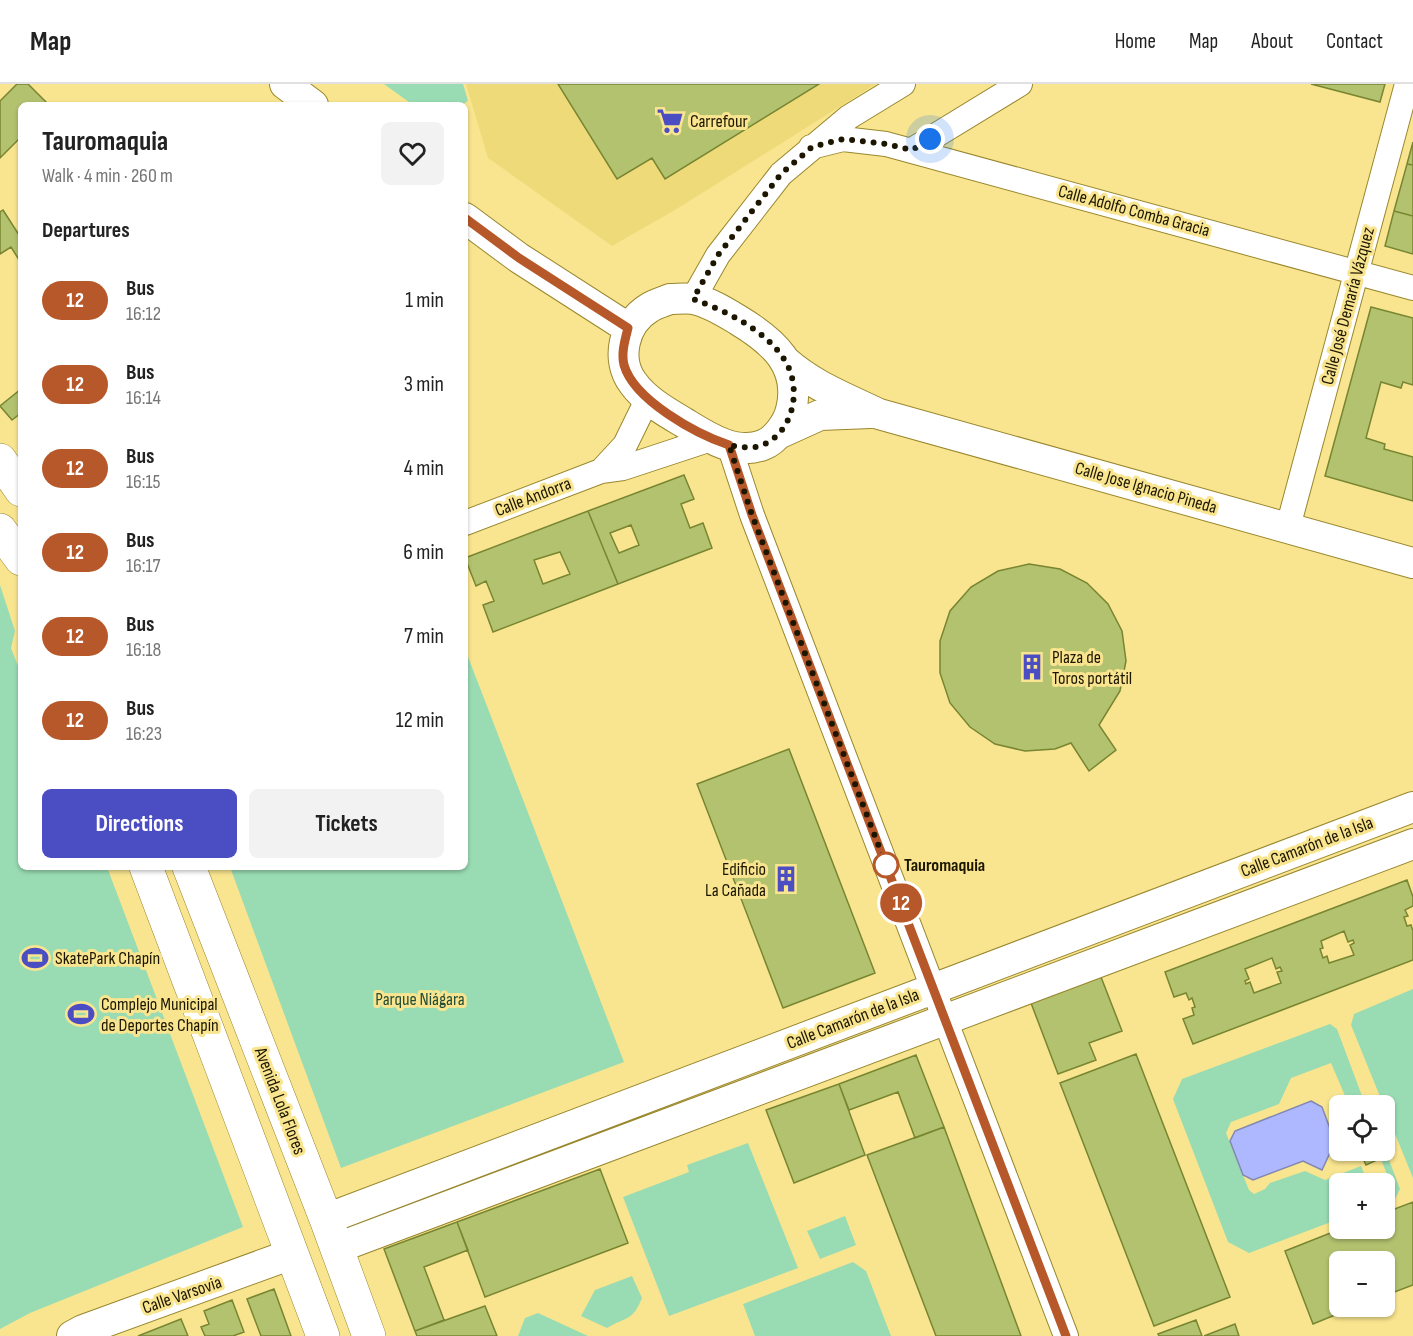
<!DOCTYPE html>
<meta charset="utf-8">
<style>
:root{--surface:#fff;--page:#f2f2f2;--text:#222;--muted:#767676;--line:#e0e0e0;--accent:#4b4dc3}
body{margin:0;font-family:"Sofia Sans Condensed",sans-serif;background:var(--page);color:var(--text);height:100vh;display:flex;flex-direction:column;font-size:22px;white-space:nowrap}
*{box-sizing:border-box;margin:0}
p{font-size:20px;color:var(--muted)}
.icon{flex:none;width:33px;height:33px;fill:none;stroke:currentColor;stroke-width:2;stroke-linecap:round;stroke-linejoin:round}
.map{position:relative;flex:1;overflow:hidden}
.drawer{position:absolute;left:18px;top:18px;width:450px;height:768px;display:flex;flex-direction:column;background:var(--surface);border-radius:9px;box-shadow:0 2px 4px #0004}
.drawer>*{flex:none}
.badge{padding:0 12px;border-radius:20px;font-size:21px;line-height:39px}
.controls{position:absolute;left:1329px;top:1011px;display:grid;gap:12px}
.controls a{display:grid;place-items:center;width:66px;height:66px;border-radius:9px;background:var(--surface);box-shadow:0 2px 4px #0004;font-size:30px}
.you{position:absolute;width:30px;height:30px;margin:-15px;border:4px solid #fff;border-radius:50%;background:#1a73e8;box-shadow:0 0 0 9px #1a73e833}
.map>.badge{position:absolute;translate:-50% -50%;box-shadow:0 0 0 3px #fff}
h2{padding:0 24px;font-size:22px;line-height:54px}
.round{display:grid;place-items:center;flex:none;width:63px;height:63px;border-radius:9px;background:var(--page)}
.head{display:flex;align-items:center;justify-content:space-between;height:102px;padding:0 24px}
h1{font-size:28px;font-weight:700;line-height:45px}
.button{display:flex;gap:12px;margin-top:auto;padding:12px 24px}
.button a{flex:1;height:69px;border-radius:9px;background:var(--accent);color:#fff;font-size:24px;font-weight:700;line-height:69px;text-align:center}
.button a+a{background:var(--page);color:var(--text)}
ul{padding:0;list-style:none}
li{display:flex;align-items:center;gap:18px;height:84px;padding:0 24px}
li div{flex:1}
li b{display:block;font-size:22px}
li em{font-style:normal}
li .badge{min-width:66px;font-weight:700;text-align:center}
header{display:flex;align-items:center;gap:36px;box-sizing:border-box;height:84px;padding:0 30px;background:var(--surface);border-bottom:2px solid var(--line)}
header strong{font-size:28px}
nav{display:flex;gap:33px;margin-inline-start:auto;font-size:21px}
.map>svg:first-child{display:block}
.built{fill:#efda7a}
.green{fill:#99dcb3}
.water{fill:#adb8fe;stroke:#8287b2;stroke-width:1.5}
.building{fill:#b3c26f;stroke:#788531;stroke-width:1.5;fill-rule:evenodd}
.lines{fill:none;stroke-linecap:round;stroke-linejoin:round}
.minor-casing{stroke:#99872e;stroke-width:26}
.tertiary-casing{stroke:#99872e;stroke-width:32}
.secondary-casing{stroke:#99872e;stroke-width:34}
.minor{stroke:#fff;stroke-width:24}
.tertiary{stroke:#fff;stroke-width:30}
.secondary{stroke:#fff;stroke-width:33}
.line-casing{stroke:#fff;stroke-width:14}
.line{stroke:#b6582a;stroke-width:9}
.walk{stroke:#1c1600;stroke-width:6;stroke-dasharray:0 10.8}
.stop-dot{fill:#fff;stroke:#b6582a;stroke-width:3}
.labels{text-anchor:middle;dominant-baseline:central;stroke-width:6;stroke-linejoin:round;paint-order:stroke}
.poi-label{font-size:18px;fill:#1c1600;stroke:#f9e58f;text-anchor:start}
.street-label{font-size:18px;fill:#1c1600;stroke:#f9e58f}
.stop-label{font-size:18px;font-weight:bold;fill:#1c1600;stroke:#f9e58f;text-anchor:start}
.park-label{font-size:18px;fill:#224c35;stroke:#f9e58f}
</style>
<header>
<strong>Map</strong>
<nav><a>Home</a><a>Map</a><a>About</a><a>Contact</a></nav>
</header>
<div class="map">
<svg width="1413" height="1252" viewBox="0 0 1413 1252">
<rect width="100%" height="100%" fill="#f9e58f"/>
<!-- built -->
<path class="built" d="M466,0H876L675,126L612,162L488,74Z"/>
<!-- green -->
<path class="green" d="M384,0H463L468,17L462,21H413Z
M0,501L15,547L11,564L21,590V783H107L243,1143L30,1229L0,1245Z
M465,565L624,978L341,1084L230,783H465Z
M1413,905V1094L1351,941L1354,930Z
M1330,940L1337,945L1365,1020L1349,1021L1331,979L1291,994L1279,1020L1231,1038L1226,1049L1249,1106L1254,1110L1265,1105L1270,1099L1305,1087L1325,1096L1361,1082L1368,1099L1340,1100L1339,1135L1249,1169L1228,1158L1173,1015L1182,995Z
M748,1059L798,1184L669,1232L623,1113L689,1088L687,1081Z
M1385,1065L1400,1105L1395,1115L1385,1119L1384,1100L1380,1099L1389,1096L1378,1067L1384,1066Z
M845,1132L856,1161L820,1175L807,1147Z
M853,1178L866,1187L891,1252H755L743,1220Z
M632,1192L642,1214C632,1238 627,1232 607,1244L581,1232L595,1206Z
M538,1229L588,1252H518L525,1234Z"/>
<!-- water -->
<path class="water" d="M1311,1017L1322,1023L1335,1058L1322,1086L1303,1077L1253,1096L1243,1091L1230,1057L1235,1047Z"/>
<!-- building -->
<path class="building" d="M17,0H28L49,21H21V53L0,74V17Z
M558,0H819L665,95L652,74L617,95Z
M1311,0H1385L1380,18Z
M1413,58V81L1407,80Z
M1407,80L1413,81V132L1394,127Z
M3,126L21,154V179L11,163L0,170V128Z
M1394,127L1413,132V170L1385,162Z
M1371,223L1413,234V301L1403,298L1401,304L1381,298L1366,354L1385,360L1384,365L1413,373V417L1325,392Z
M21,305V329L12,336L0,322Z
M684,391L694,415L681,420L690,444L703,439L712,464L618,500L588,427ZM631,441L639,461L619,469L610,449Z
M588,427L618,500L493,548L483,521L494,517L486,497L476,502L465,474ZM560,468L570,490L543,500L534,476Z
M1029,480L1060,485L1087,499L1108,520L1122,547L1126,577L1120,607L1099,641L1116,666L1089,687L1071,659L1055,665L1025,667L995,660L970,643L950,619L940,589V557L950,527L971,503L998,487Z
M789,665L875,889L783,924L697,700Z
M1407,796L1413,813V822L1405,826L1408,832L1404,833L1407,842L1411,841L1413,847V876L1193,960L1183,935L1194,931L1192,924L1195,923L1192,914L1189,916L1186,909L1174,913L1165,888ZM1344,847L1348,858L1353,856L1354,859L1350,861L1354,871L1329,879L1327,872L1323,874L1320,865L1323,864L1321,857ZM1272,874L1276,885L1280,883L1282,887L1277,888L1281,899L1254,909L1250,898L1246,900L1245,897L1249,895L1245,885Z
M1101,893L1122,947L1089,959L1096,976L1058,990L1031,919Z
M1136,970L1230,1213L1154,1242L1060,999Z
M916,971L944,1043L915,1054L898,1008L849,1026L839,1000Z
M839,1000L865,1071L794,1099L766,1026Z
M944,1043L1021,1252H936L867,1071Z
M1359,1066H1378L1381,1074L1366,1081Z
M600,1085L628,1159L485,1213L457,1138Z
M1413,1118V1201L1384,1212V1178H1340V1222H1357L1313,1240L1285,1167L1343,1144H1384V1129Z
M457,1138L468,1166L424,1183L444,1236L415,1247L384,1165Z
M274,1205L291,1252H261L247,1215Z
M232,1216L244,1248L233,1252H205L201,1243L209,1240L204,1227Z
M485,1222L497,1252H417L415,1247Z
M181,1235L188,1252H138Z
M1196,1236L1202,1252H1159L1158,1250Z
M1235,1240L1239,1252H1204Z"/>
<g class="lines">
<!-- minor casing -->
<g class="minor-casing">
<path id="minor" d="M811,63L843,55L886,60L1413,204
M912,66L1020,0
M693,215L718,171L781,90L849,33L903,0
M729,361L752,431L1066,1252
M601,387L625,361L648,314
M465,439L601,387L623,384L711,355
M1288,443L1407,0"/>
</g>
<!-- tertiary casing -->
<g class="tertiary-casing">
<path id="tertiary" d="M285,0L313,21
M465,134L519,174L628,244
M670,215C677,215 686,214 693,215C709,218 725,228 738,236C773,257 802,282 791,326C788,339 776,356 763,361C735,372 706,352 683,338C666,328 645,316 633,299C615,275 624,239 649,224C655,220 663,218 670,215Z
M785,277C813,302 846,314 879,330L1413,479
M778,350L820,331L870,329
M326,1135L1413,723
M337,1164L1413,760
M72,1252L83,1246L292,1170"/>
</g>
<!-- secondary casing -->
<g class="secondary-casing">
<path id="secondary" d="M0,376L21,406
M0,446L21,475
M146,783L323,1252
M189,783L326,1135L369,1252"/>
</g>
<!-- minor -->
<use href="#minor" class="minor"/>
<!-- tertiary -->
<use href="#tertiary" class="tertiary"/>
<!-- secondary -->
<use href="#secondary" class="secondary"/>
</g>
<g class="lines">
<!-- line casing -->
<g class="line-casing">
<path id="line" d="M465,134L519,174L628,244C625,256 621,269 624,281C634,316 696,350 729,361L752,431L1066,1252"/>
</g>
<!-- line -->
<use href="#line" class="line"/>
<!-- walk -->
<path class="walk" d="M886,781L752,431L729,361C741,363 753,366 765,360C795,345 802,302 784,275C764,245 726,227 693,215L718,171L781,90L812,63L843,55L886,60L912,66L930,55"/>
</g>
<!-- icons -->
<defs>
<g id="supermarket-bare" transform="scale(2.07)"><path d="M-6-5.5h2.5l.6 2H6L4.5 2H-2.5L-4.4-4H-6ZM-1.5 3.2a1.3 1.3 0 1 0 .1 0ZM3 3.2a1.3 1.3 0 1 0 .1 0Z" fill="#4b4dc3" stroke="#f9e58f" stroke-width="2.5" paint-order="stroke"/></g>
<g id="building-bare" transform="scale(2.07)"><path d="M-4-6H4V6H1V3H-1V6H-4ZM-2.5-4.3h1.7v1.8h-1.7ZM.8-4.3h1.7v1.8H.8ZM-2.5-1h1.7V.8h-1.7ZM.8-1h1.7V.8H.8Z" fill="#4b4dc3" stroke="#f9e58f" stroke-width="2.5" paint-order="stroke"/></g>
<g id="stadium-bare" transform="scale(2.07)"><path d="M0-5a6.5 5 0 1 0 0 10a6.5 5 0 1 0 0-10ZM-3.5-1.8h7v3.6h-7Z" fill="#4b4dc3" stroke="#f9e58f" stroke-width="2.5" paint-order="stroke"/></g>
</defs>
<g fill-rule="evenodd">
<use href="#supermarket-bare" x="670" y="37"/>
<use href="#building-bare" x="1032" y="583"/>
<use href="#building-bare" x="786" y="795"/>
<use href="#stadium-bare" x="35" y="874"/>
<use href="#stadium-bare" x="81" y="930"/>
</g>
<!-- markers -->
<circle class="stop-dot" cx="886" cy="781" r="12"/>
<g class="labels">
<!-- poi labels -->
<g class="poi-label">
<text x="690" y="37">Carrefour</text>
<text x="1052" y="573">Plaza de<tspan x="1052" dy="21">Toros portátil</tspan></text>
<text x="766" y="785" text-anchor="end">Edificio<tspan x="766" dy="21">La Cañada</tspan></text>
<text x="55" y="874">SkatePark Chapín</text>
<text x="101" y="920">Complejo Municipal<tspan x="101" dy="21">de Deportes Chapín</tspan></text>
</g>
<!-- street labels -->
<g class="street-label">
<text transform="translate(1134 127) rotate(15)">Calle Adolfo Comba Gracia</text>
<text transform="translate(1348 222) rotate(-75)">Calle José Demaría Vázquez</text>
<text transform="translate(1146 404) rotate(16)">Calle Jose Ignacio Pineda</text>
<text transform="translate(533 413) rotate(-21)">Calle Andorra</text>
<text transform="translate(1307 763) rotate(-21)">Calle Camarón de la Isla</text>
<text transform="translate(853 935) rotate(-21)">Calle Camarón de la Isla</text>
<text transform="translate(280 1017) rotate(69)">Avenida Lola Flores</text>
<text transform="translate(182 1211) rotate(-19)">Calle Varsovia</text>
</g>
<!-- stop labels -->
<g class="stop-label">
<text x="904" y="781">Tauromaquia</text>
</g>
<!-- park labels -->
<g class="park-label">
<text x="420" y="915">Parque Niágara</text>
</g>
</g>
</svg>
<div class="controls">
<a><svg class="icon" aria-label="locate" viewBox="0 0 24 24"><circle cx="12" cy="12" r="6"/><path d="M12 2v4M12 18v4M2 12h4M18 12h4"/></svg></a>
<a>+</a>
<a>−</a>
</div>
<div class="you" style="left:930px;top:55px"></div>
<b class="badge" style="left:901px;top:819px;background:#b6582a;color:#fff">12</b>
<section class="drawer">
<div class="head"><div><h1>Tauromaquia</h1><p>Walk · 4 min · 260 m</p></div><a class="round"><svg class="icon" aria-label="heart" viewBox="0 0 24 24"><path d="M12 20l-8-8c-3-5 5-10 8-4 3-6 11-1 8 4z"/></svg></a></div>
<h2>Departures</h2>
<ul>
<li><span class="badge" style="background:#b6582a;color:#fff">12</span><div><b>Bus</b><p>16:12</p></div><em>1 min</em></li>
<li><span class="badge" style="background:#b6582a;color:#fff">12</span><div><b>Bus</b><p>16:14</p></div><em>3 min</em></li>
<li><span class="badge" style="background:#b6582a;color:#fff">12</span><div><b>Bus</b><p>16:15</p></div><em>4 min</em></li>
<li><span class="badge" style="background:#b6582a;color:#fff">12</span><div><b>Bus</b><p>16:17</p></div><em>6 min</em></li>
<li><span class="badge" style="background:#b6582a;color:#fff">12</span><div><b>Bus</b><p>16:18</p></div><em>7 min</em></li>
<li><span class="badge" style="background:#b6582a;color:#fff">12</span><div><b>Bus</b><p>16:23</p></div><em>12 min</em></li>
</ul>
<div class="button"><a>Directions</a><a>Tickets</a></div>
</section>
</div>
